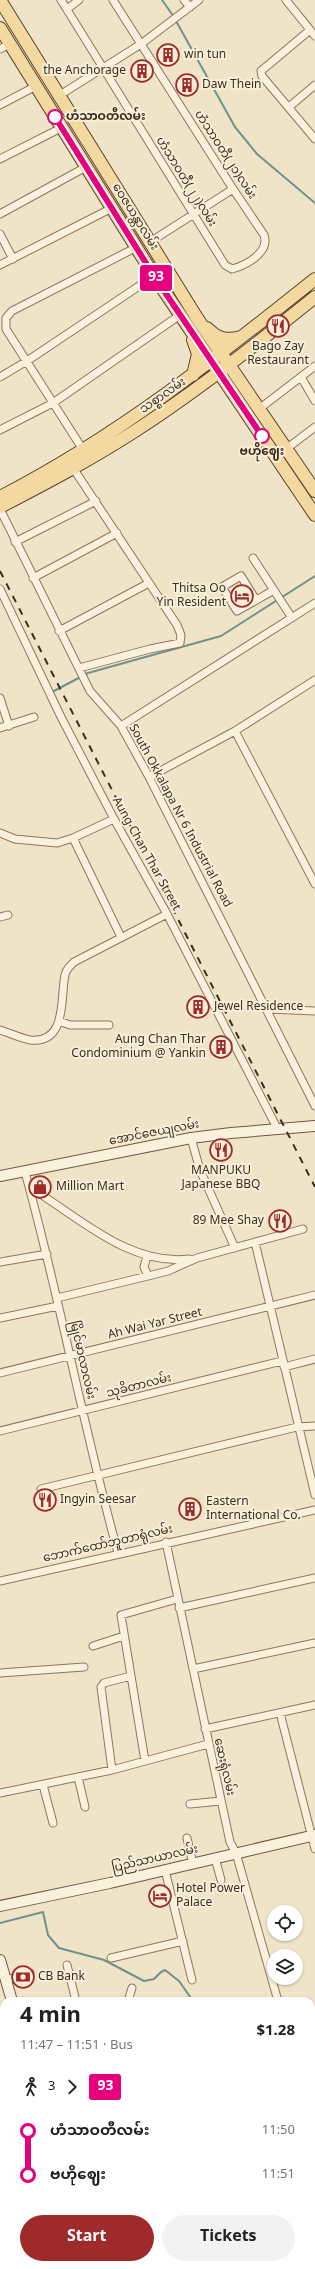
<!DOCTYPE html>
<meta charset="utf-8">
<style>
:root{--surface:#fff;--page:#f2f2f2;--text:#202124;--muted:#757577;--accent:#9e2a2b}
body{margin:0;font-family:Georgia,"Noto Sans Myanmar",serif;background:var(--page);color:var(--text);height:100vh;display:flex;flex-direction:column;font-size:15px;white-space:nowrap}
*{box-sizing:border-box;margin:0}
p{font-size:13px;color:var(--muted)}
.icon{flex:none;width:22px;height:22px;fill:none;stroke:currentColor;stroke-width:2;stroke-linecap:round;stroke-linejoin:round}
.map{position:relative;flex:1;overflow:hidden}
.sheet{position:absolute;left:0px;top:1997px;width:315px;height:272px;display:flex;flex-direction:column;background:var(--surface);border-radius:12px 12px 0 0;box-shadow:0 1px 3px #0004}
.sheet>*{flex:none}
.badge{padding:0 8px;border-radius:3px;font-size:14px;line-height:26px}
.tools{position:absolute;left:267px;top:1905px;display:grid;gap:8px}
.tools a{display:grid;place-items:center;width:36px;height:36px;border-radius:50%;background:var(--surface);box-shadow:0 1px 3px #0004;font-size:20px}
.map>.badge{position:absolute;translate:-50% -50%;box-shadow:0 0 0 2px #fff}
.legs{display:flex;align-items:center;gap:6px;height:44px;padding:0 20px;font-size:13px}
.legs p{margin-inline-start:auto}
.overview{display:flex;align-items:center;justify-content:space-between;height:68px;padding:0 20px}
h1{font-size:22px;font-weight:700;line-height:30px}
.action{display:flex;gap:8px;margin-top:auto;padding:8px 20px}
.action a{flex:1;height:46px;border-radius:24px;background:var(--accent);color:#fff;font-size:16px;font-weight:700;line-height:46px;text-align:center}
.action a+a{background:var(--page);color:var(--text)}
ul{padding:0 20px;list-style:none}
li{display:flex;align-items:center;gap:14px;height:44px;font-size:15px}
li i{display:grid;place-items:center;width:6px;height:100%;margin:0 5px;background:currentColor}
li i::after{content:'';width:10px;height:10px;margin:-5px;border:3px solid;border-radius:50%;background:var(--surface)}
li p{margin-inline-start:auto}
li:first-child i{background:linear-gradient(#0000 50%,currentColor 0)}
li:last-child i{background:linear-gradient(currentColor 50%,#0000 0)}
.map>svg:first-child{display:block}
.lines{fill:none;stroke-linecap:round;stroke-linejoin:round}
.stream{stroke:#6f938a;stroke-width:2}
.street-casing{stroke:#8d765c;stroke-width:9}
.secondary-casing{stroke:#6f573f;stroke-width:12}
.primary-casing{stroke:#5b4430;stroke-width:14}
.street{stroke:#faf1dc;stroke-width:7}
.secondary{stroke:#faf1dc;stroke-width:10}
.primary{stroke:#f3d9a0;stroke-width:12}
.rail{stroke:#3d2e20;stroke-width:2;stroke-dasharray:7 7;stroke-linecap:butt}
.line-1-casing{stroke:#fff;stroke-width:9}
.line-1{stroke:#e6007e;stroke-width:6}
.stop-1-dot{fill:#fff;stroke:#e6007e;stroke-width:2}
.labels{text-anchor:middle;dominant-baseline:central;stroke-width:4;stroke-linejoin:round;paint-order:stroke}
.poi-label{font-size:12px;fill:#3d2e20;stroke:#f7eed8;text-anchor:start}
.stop-label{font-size:12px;font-weight:bold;fill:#3d2e20;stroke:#f7eed8;text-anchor:start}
.street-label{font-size:12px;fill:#3d2e20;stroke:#f7eed8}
</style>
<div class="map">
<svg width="315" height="2269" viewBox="0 0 315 2269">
<rect width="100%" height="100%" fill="#f0e4c8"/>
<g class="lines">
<!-- stream -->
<path class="stream" d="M162,0L174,17
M176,21L235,127L257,154L315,203
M54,691L88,673L221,636L315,576
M0,1923L43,1912L48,1935L59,1948L104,1960L144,1981L154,1979L161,1972L165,1970L179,1981L193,2001
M311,2062L315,2064"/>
<!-- street casing -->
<g class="street-casing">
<path id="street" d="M61,0L225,265L232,269C247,265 270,252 264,235L233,189L113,0
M184,0L190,7
M286,0L315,36
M67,9L79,0
M310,30L261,71L262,76L315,139
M0,49L10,44
M60,95L141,44L199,0
M0,105L36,86
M289,107L315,85
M0,159L61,128
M0,214L86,167
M0,234L13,259
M150,242L233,189
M0,265L112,208
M0,377L27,361L154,276
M301,377L315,401
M259,409L315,366
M0,430L53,403L180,315
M286,449L315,427
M85,453L6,329V318L12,311L137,247
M73,468L177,625L181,635L180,643L150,649L79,668
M0,509L90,691L121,726L149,777L315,1106
M15,542L96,501
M253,558L292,618
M33,578L117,533
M0,589L61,717L114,819L167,914L277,1128
M256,600L241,576L222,587L237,611L274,590
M59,631L149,583
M0,698L9,726
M121,726L315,603
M0,728L34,717
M235,731L315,884
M149,777L235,731L315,680
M0,833L15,839L57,843L73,838L114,819
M73,838L121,937
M0,917L8,915
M268,1009L315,1011
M59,1021L70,1025H109
M0,1030C10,1033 20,1038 30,1040C68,1044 60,997 65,975C66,969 70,966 74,962L167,914
M191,1138L200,1170L235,1248
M25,1172C60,1298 83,1427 118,1553
M29,1187C78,1216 128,1266 189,1259
M255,1242L315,1495
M147,1256L144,1267L148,1276
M0,1262L47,1254
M57,1298L148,1276L168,1271L197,1258L303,1229
M0,1318L58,1306
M284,1367L315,1359
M0,1373L315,1295
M0,1431L282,1361
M41,1489L297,1427L315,1426
M166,1542L230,1842L236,1853L278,2001
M0,1581L315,1510
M179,1608L315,1578
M93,1646L124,1636
M193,1669L315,1643
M0,1673L84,1667
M280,1713L315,1849
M205,1729L315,1705
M145,1761L121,1615L177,1599
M112,1770L101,1687L104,1683L131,1676
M78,1777L85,1807
M43,1785L53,1823
M0,1793L112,1770L208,1744
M190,1804L221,1801
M187,1838L193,1864
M215,1858L221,1880
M165,1870L192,1980
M111,1958L183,1941
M67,1965L76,2001
M6,1980L30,1973
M128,2001L132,1988
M311,2041H315
M311,2100L315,2099
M311,2258L315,2257
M201,2269L231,2265"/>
</g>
<!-- secondary casing -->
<g class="secondary-casing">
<path id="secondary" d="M0,1176L191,1138L231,1133L315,1126
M0,1906L110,1883L315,1835
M0,1960L12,2001
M0,2070L4,2069
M0,2097L4,2102
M63,2265L64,2269"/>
</g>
<!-- primary casing -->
<g class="primary-casing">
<path id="primary" d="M0,0L197,318L315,491
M0,28L154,276L315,515
M207,328C218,339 226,341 241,337
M193,375L198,354L193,340
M0,497C114,439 215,359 315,279
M0,507C46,483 92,459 135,431C198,390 257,344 315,297"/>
</g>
<!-- street -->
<use href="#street" class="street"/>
<!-- secondary -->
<use href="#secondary" class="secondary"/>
<!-- primary -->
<use href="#primary" class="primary"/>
<!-- rail -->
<path class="rail" d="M0,571L315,1187"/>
</g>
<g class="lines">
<!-- line-1 casing -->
<g class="line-1-casing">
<path id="line-1" d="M55,117L154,276L262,436"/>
</g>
<!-- line-1 -->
<use href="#line-1" class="line-1"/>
</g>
<!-- icons -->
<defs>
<g id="building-ring" transform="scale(1.15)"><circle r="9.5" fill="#f7eed8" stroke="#9e2a2b" stroke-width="1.5"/><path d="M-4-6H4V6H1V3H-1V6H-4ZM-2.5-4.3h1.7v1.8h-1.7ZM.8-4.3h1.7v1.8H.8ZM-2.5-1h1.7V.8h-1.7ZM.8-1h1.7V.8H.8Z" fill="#9e2a2b"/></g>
<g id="restaurant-ring" transform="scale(1.15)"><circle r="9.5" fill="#f7eed8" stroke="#9e2a2b" stroke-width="1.5"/><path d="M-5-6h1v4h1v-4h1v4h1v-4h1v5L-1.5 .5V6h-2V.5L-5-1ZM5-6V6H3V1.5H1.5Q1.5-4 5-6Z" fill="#9e2a2b"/></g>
<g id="hotel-ring" transform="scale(1.15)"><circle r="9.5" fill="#f7eed8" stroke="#9e2a2b" stroke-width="1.5"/><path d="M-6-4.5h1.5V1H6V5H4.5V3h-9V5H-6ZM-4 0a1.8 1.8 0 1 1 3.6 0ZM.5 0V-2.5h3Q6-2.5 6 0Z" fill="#9e2a2b"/></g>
<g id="shop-ring" transform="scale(1.15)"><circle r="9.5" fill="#f7eed8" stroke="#9e2a2b" stroke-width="1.5"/><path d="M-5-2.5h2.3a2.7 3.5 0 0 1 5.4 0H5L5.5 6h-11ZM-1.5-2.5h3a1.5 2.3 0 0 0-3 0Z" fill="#9e2a2b"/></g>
<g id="bank-ring" transform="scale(1.15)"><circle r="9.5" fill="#f7eed8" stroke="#9e2a2b" stroke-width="1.5"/><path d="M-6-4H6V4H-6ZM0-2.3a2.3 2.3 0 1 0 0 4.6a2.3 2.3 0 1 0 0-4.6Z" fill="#9e2a2b"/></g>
</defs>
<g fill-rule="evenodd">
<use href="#building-ring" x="168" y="55"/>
<use href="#building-ring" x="142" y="71"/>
<use href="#building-ring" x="187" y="85"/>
<use href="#restaurant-ring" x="278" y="326"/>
<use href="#hotel-ring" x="242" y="596"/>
<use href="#building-ring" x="198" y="1007"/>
<use href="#building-ring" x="221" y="1047"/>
<use href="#restaurant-ring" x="221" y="1150"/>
<use href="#shop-ring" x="40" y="1187"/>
<use href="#restaurant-ring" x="280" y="1221"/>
<use href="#restaurant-ring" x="45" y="1500"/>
<use href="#building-ring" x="190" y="1509"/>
<use href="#hotel-ring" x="160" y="1896"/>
<use href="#bank-ring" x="23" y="1977"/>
</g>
<!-- markers -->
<g class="stop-1-dot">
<circle cx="55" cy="117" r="7"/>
<circle cx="262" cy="436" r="7"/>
</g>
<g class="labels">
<!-- poi labels -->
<g class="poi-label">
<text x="184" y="55">win tun</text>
<text x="126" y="71" text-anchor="end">the Anchorage</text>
<text x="202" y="85">Daw Thein</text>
<text x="278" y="347" text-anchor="middle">Bago Zay<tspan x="278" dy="14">Restaurant</tspan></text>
<text x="226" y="589" text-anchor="end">Thitsa Oo<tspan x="226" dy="14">Yin Resident</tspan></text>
<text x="214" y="1007">Jewel Residence</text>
<text x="206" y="1040" text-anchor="end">Aung Chan Thar<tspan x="206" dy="14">Condominium @ Yankin</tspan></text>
<text x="221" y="1171" text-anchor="middle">MANPUKU<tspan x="221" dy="14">Japanese BBQ</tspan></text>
<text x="56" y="1187">Million Mart</text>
<text x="264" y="1221" text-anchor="end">89 Mee Shay</text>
<text x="60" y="1500">Ingyin Seesar</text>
<text x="206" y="1502">Eastern<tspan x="206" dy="14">International Co.</tspan></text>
<text x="176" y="1889">Hotel Power<tspan x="176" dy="14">Palace</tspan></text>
<text x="38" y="1977">CB Bank</text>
</g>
<!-- stop labels -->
<g class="stop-label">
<text x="66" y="117">ဟံသာဝတီလမ်း</text>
<text x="262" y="452" text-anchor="middle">ဗဟိုဈေး</text>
</g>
<!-- street labels -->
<g class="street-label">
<text transform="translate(225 155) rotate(57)">ဟံသာဝတီ(၂၁)လမ်း</text>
<text transform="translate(186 182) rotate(58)">ဟံသာဝတီ(၂၂)လမ်း</text>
<text transform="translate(135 217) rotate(58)">ဝေဇယန္တာလမ်း</text>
<text transform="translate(163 396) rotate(-35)">သစ္စာလမ်း</text>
<text transform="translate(180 816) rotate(62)">South Okkalapa Nr 6 Industrial Road</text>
<text transform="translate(146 854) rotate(61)">Aung Chan Thar Street</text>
<text transform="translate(154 1133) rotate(-11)">အောင်ဇေယျလမ်း</text>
<text transform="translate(155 1324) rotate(-14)">Ah Wai Yar Street</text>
<text transform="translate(82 1360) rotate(77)">မြိုင်မာလာလမ်း</text>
<text transform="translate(139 1386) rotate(-14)">သုခိတာလမ်း</text>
<text transform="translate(108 1544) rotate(-13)">ဘောက်ထော်ဘူတာရုံလမ်း</text>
<text transform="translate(224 1767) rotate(77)">ဆေးရုံလမ်း</text>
<text transform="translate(155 1859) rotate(-13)">ပြည်သာယာလမ်း</text>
</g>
</g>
</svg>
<div class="tools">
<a><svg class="icon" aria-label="locate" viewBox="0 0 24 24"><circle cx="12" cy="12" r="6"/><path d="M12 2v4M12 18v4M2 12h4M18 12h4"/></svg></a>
<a><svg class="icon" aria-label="layers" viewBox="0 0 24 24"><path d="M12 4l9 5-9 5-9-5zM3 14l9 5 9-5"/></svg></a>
</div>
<b class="badge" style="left:156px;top:278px;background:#e6007e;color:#fff">93</b>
<section class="sheet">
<div class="overview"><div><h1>4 min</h1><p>11:47 – 11:51 · Bus</p></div><b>$1.28</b></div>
<div class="legs"><svg class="icon" aria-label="walk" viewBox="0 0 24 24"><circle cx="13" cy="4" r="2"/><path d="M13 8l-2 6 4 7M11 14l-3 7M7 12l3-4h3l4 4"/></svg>3<svg class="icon" aria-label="forward" viewBox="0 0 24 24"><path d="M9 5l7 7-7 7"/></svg><b class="badge" style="background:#e6007e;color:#fff">93</b></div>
<ul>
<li><i style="color:#e6007e"></i><b>ဟံသာဝတီလမ်း</b><p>11:50</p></li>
<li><i style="color:#e6007e"></i><b>ဗဟိုဈေး</b><p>11:51</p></li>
</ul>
<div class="action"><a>Start</a><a>Tickets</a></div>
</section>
</div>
